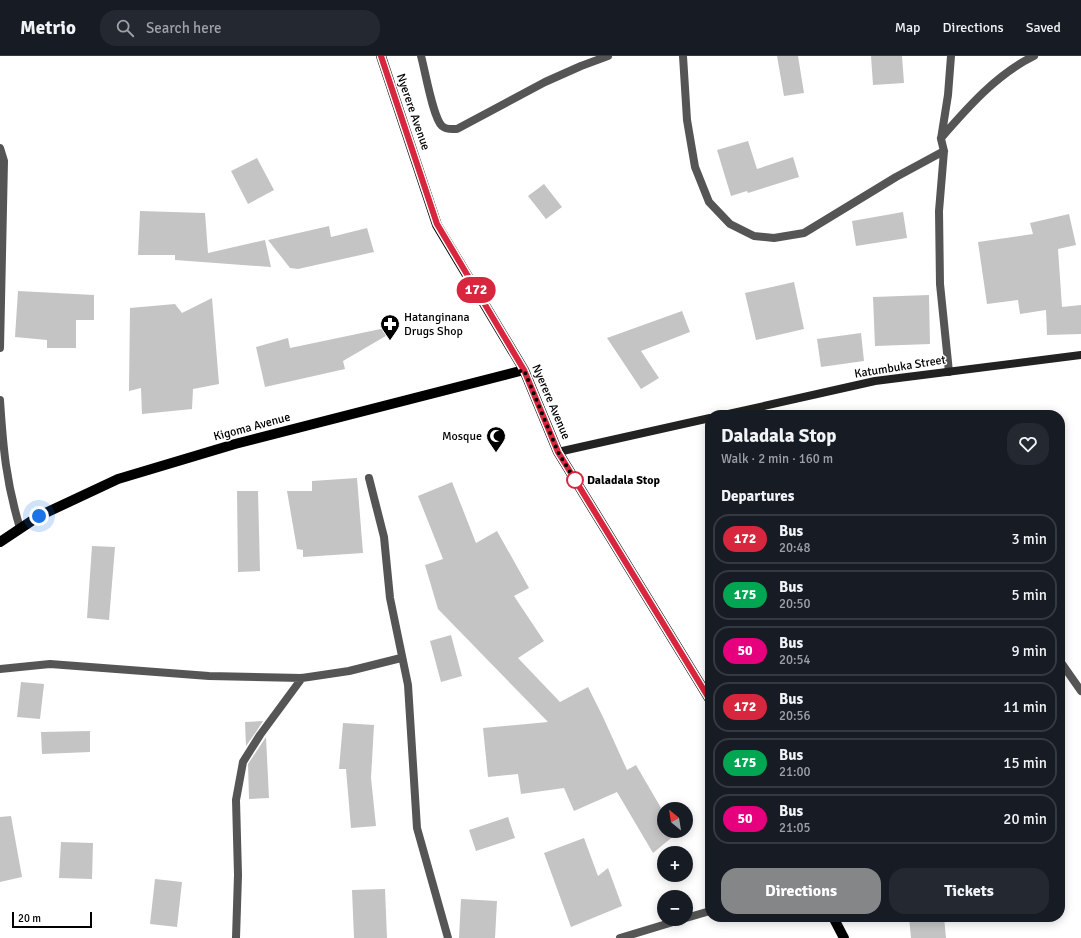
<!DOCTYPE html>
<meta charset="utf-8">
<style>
:root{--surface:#171b24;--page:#242831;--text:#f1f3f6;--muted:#9ea1a6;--line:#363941;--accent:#858687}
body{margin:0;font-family:Signika,sans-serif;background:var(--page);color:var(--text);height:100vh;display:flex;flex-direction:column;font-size:15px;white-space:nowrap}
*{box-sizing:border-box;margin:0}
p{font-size:13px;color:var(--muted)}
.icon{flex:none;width:22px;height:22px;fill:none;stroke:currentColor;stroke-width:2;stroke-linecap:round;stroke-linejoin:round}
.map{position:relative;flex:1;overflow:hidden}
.drawer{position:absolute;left:705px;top:354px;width:360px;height:512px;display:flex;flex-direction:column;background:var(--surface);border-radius:16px;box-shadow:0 2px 10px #0003}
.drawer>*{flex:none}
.badge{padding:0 8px;border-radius:13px;font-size:14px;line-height:26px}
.needle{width:26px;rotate:330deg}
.fabs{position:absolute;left:657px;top:746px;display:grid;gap:8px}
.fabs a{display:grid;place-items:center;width:36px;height:36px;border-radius:50%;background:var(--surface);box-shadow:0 2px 10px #0003;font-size:20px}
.scale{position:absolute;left:12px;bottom:10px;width:80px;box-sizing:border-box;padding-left:4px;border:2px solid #000;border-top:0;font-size:11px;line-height:14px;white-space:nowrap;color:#000;-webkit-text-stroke:3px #fff;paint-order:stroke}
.you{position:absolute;width:20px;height:20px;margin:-10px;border:3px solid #fff;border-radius:50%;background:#1a73e8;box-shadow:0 0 0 6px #1a73e833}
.map>.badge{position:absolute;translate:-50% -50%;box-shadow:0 0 0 2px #fff}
h2{padding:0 16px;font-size:15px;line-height:36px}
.round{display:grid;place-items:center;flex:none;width:42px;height:42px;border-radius:16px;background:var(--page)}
.summary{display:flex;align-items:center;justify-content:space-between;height:68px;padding:0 16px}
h1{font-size:19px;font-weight:800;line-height:30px}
.action{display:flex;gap:8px;margin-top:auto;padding:8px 16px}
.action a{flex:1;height:46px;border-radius:16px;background:var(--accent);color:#fff;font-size:16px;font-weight:800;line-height:46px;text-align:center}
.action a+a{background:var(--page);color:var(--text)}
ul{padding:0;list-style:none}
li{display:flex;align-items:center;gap:12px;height:50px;margin:0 8px 6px;padding:0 8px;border:2px solid var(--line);border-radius:16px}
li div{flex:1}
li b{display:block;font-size:15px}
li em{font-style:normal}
li .badge{min-width:44px;font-weight:700;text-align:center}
header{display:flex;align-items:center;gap:24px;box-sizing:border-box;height:56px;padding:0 20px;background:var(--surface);border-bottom:1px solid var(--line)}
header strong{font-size:19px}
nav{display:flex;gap:22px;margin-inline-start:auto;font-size:14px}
.search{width:280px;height:36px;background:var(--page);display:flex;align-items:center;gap:10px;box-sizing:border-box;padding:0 14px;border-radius:16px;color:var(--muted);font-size:15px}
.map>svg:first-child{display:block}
.building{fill:#c4c4c4}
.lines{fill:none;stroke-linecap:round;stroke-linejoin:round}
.street{stroke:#555;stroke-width:8}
.secondary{stroke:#222;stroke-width:8}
.primary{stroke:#000;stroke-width:10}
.line-casing{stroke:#fff;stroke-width:9}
.line{stroke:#d7263d;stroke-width:6}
.walk{stroke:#000;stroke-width:4;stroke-dasharray:0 7.2}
.stop-dot{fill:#fff;stroke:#d7263d;stroke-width:2}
.labels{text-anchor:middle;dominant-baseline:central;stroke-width:3;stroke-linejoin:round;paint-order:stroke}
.street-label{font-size:12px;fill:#000;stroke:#fff}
.poi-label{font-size:12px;fill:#000;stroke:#fff;text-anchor:start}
.stop-label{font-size:12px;font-weight:bold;fill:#000;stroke:#fff;text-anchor:start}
</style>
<header>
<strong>Metrio</strong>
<div class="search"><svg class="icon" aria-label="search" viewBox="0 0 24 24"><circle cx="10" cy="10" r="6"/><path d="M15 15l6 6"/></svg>Search here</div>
<nav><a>Map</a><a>Directions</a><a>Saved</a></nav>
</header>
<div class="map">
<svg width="1081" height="882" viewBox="0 0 1081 882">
<rect width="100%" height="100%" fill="#fff"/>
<!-- building -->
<path class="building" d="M777,0H798L804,37L784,40Z
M871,0H902L904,27L873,29Z
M748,85L757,113L793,101L799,121L748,137L747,135L731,140L717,94Z
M257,102L274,134L248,148L231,115Z
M544,128L562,151L546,163L528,140Z
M140,155L205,157L208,197L265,184L271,211L175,204V199H138Z
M903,156L907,182L856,190L852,165Z
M1069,158L1076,189L1058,193L1062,251L1081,249V278L1047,279L1046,254L1020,258L1018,244L987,248L978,186L1033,178L1030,167Z
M329,170L331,181L367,172L374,196L298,213L290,212L268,184Z
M794,226L804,273L756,284L745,237Z
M18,235L94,239V264H76V292H47V284L15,281Z
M929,239L930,288L875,290L873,241Z
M212,242L219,328L193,333L192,353L142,358L141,332L129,335L130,252L175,248L182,257Z
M682,255L690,276L641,295L659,322L641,333L607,282Z
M395,270L396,274L343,305L345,313L265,331L256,291L288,282L290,292Z
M861,277L864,305L821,311L817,283Z
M357,422L363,497L303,501V494L297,493L287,435H312V425Z
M452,426L476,487L497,475L529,532L514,540L544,585L518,602L560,646L588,631L603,661L627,714L636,709L664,757V775H674L676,778L653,797L617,736L574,755L564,732L521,738L518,718L488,721L483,672L548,666L438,553L425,509L443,503L418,440Z
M237,435H258L260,515L238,516Z
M92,490L115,491L109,564L87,562Z
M451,579L462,620L441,626L430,585Z
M21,626L44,628L40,663L17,661Z
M263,665L256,676L246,690L245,666Z
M343,667L374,669L371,722L376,770L351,772L346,713H339Z
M90,675V696L42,698L41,676Z
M266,681L269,742L249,743L248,708Z
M11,760L22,821L0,826V761Z
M508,761L515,782L476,795L469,774Z
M584,782L598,820L608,812L622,850L571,871L544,797Z
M61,786L93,787L92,823L59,822Z
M155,823L182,826L177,871L150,868Z
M385,833L387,882H354L352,834Z
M461,843L497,845L495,882H459Z
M909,861H944L946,882H911Z"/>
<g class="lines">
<!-- street -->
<path class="street" d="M421,0C425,14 433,62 442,70C446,74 452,73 457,73L545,26L581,10L608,0
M683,0L687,64L695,111L709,146L730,168L754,180L774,182L804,177L896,121L944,95
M941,82C968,51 997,18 1034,0
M0,92L4,105L0,292
M949,316L940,228L939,155L944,95L941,83L948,39L951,0
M0,344C3,391 6,426 20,472
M369,422L384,481L390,542L408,629L417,772L448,882
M1060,605L1081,635
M0,613L50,608L209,620L302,622L349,615L401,602
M686,862L710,855
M236,882L238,819L236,744L243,706L260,679L302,622
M620,882L683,863"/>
<!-- secondary -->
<path class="secondary" d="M724,359L875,325L1081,299
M558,396L710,362"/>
<!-- primary -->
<path class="primary" d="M381,0L437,169L524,314L558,396L710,644
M0,486L39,460L118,423L235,388L524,314
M833,861L844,882"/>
</g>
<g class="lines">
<!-- line casing -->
<g class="line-casing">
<path id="line" d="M381,0L437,168L524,314L558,396L710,644"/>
</g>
<!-- line -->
<use href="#line" class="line"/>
<!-- walk -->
<path class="walk" d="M39,460L118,423L147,414L235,388L524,314L558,396L575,424"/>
</g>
<!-- icons -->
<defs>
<g id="pharmacy-pin" transform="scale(1)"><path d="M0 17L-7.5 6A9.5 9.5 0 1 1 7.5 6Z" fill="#000" stroke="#fff"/><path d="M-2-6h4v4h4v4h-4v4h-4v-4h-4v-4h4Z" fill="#fff"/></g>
<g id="mosque-pin" transform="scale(1)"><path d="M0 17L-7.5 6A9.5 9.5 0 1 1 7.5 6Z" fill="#000" stroke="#fff"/><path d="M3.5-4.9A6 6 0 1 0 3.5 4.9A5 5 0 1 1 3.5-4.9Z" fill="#fff"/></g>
</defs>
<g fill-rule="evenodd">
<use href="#pharmacy-pin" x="390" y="268"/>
<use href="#mosque-pin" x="496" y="380"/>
</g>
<!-- markers -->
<circle class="stop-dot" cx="575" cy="424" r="8"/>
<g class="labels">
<!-- street labels -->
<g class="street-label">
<text transform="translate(413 56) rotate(71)">Nyerere Avenue</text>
<text transform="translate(900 311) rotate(-9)">Katumbuka Street</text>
<text transform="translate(551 346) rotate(67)">Nyerere Avenue</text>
<text transform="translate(252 371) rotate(-15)">Kigoma Avenue</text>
</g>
<!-- poi labels -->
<g class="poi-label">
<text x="404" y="261">Hatanginana<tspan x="404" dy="14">Drugs Shop</tspan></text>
<text x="482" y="380" text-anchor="end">Mosque</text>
</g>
<!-- stop labels -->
<g class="stop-label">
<text x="587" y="424">Daladala Stop</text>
</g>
</g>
</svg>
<div class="fabs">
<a><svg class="needle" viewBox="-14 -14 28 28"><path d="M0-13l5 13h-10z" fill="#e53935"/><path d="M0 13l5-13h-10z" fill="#9ea1a6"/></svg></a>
<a>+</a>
<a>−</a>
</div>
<div class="scale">20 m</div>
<div class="you" style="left:39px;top:460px"></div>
<b class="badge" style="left:476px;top:234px;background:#d7263d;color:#fff">172</b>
<section class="drawer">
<div class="summary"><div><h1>Daladala Stop</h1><p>Walk · 2 min · 160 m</p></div><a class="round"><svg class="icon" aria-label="heart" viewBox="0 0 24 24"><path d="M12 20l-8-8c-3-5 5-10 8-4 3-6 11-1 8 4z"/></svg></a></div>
<h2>Departures</h2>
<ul>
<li><span class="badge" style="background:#d7263d;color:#fff">172</span><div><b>Bus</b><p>20:48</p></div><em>3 min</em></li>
<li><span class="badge" style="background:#00a651;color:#fff">175</span><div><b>Bus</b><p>20:50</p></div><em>5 min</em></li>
<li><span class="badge" style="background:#e6007e;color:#fff">50</span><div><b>Bus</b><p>20:54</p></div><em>9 min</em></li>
<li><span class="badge" style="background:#d7263d;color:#fff">172</span><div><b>Bus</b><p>20:56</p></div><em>11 min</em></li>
<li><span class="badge" style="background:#00a651;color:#fff">175</span><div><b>Bus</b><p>21:00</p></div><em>15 min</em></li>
<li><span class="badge" style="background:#e6007e;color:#fff">50</span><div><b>Bus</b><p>21:05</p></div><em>20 min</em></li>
</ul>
<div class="action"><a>Directions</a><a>Tickets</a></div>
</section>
</div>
